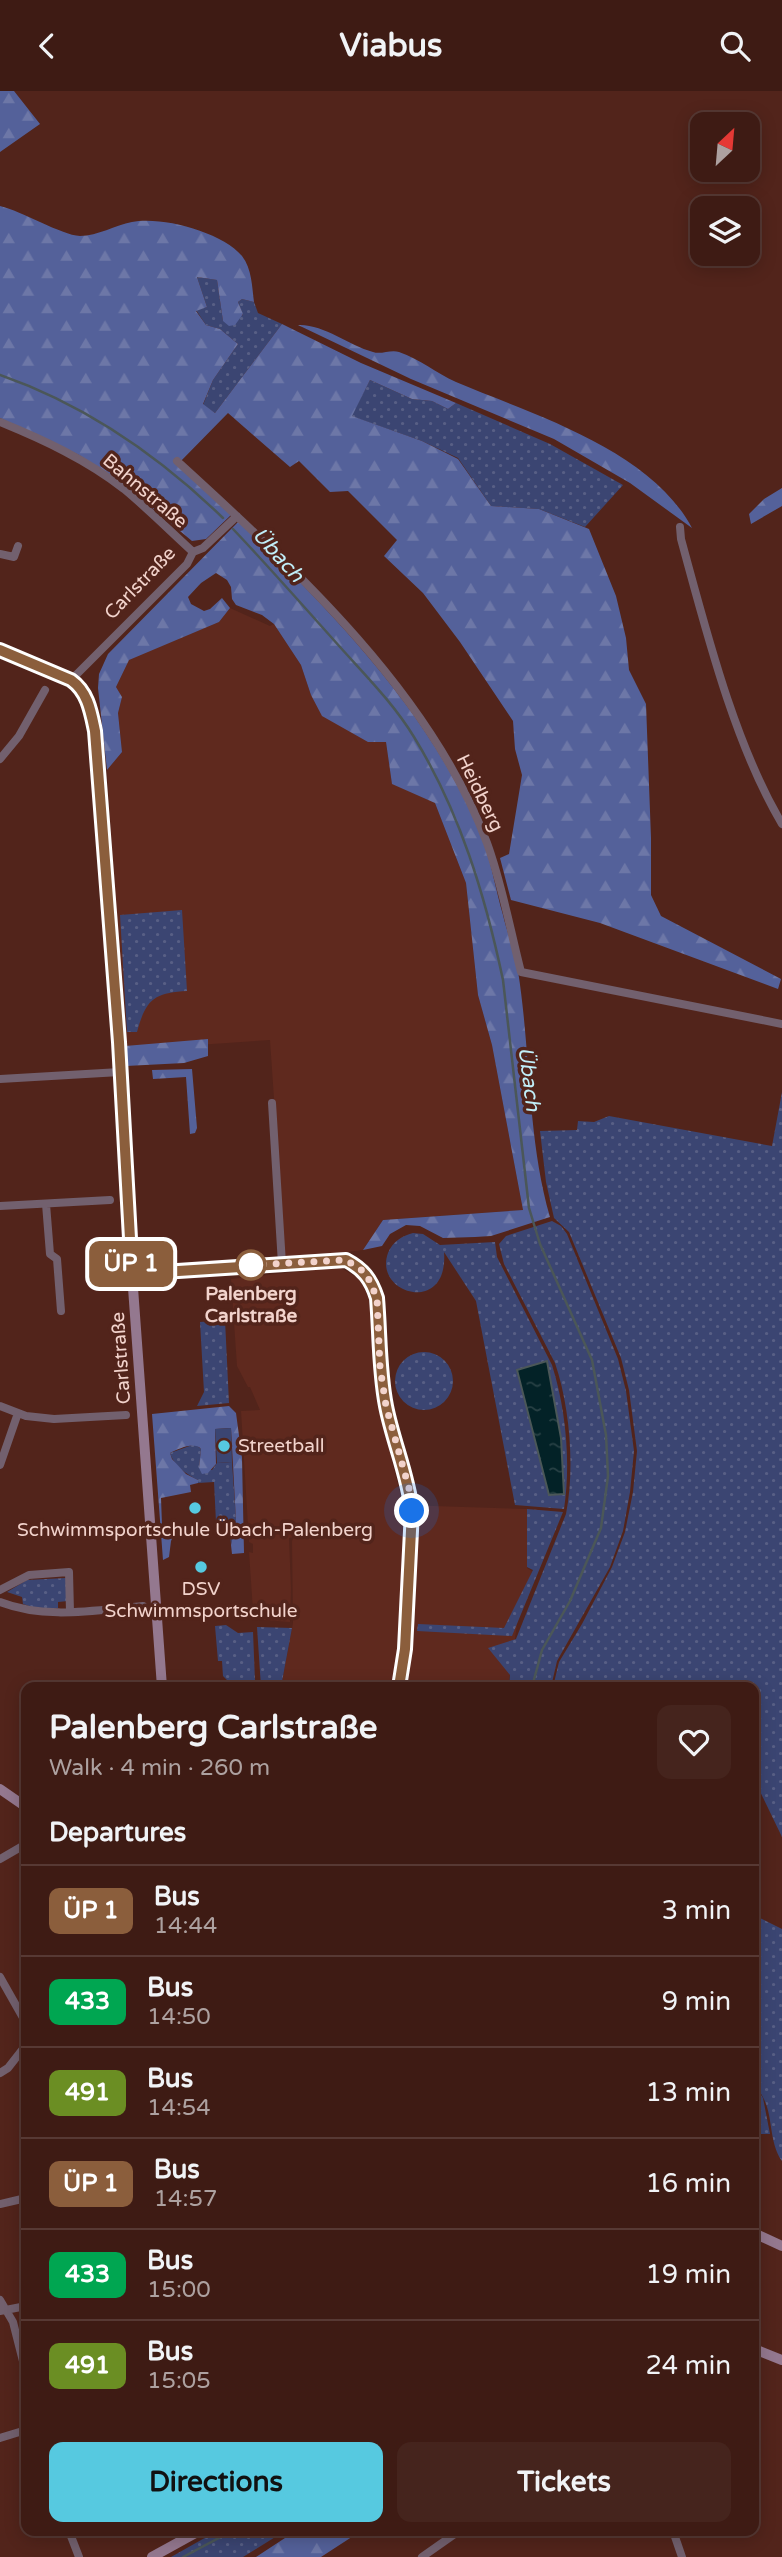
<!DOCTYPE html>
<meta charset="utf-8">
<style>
:root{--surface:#3e1b14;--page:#45241d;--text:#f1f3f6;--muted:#ada1a0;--line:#573934;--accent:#56c9e0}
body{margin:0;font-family:"Varela Round",sans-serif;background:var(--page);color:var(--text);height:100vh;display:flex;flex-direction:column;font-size:26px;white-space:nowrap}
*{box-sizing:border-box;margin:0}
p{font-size:23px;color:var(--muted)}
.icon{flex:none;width:38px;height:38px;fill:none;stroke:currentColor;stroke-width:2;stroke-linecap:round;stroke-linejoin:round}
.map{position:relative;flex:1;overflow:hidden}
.drawer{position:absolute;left:21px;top:1591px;width:738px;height:854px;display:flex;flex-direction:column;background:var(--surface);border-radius:14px;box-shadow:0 4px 18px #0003,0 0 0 2px var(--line)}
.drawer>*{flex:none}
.badge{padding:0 14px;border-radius:10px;font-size:24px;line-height:46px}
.needle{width:46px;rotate:26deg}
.fabs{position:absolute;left:690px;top:21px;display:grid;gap:14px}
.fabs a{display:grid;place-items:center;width:70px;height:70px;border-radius:14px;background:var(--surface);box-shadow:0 4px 18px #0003,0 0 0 2px var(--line);font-size:35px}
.you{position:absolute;width:35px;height:35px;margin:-18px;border:5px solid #fff;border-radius:50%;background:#1a73e8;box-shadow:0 0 0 10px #1a73e833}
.map>.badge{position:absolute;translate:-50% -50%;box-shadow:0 0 0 4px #fff}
h2{padding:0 28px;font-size:26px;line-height:63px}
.round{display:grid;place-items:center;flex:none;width:74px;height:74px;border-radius:14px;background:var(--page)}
.headline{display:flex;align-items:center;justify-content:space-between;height:119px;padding:0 28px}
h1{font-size:33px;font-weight:700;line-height:52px}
.primary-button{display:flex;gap:14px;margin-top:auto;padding:14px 28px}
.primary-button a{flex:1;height:80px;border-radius:14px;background:var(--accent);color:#111;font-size:28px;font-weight:700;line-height:80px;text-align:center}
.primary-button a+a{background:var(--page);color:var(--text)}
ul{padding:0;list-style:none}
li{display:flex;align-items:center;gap:21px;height:91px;padding:0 28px;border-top:2px solid var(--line)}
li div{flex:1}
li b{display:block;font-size:26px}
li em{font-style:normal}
li .badge{min-width:77px;font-weight:700;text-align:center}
header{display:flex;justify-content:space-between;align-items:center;height:91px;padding:0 28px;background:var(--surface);font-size:32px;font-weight:700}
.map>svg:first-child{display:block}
.built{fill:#5f291e}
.grass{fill:url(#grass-dots);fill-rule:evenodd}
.forest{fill:url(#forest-firs)}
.pitch{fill:#3b4572}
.water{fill:url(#water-ripples);stroke:#4b5758;stroke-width:2}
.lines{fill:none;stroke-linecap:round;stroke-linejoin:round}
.stream{stroke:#4b5758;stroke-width:2.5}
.street{stroke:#72606e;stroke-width:8}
.secondary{stroke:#94788f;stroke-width:10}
.line-casing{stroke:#fff;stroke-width:16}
.line{stroke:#8b5e3c;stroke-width:10}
.walk{stroke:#f2d3cc;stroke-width:7;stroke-dasharray:0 12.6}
.stop-dot{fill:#fff;stroke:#8b5e3c;stroke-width:3.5}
.poi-dot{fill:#56c9e0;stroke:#52241b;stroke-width:2.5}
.labels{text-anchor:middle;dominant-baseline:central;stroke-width:7;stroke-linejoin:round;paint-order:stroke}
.street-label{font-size:19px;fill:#f2d3cc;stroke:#52241b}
.stop-label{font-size:19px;font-weight:bold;fill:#f2d3cc;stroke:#52241b}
.poi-label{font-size:19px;fill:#f2d3cc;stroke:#52241b}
.water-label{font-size:21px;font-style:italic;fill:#c0eef8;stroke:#52241b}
</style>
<header><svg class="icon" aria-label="back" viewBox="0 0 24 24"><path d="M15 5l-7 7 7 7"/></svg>Viabus<svg class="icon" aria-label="search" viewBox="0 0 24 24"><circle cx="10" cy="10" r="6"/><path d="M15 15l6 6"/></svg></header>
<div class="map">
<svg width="782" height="2466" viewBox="0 0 782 2466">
<defs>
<pattern id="grass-dots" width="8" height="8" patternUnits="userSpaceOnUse" patternTransform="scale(1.75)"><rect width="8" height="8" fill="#3b4572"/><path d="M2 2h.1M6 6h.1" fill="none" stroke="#585f85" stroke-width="1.8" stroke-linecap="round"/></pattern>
<pattern id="forest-firs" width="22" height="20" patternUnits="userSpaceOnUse" patternTransform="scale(1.75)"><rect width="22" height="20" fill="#54619a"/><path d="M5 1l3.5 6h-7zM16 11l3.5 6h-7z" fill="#6d77a7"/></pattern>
<pattern id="water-ripples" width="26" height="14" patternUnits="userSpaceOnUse" patternTransform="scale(1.75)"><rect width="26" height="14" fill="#032227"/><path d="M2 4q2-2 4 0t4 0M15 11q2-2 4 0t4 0" fill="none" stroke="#284145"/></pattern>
</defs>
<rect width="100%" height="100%" fill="#52241b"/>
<!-- built -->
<path class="built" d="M230,517L270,535L274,533L301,574L311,604L386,651L392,692L435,712L466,792L478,904L492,954L523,1119L383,1129L363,1159L285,1168L270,949L125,959L107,679L122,661L118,622L122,606L116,596L129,568L219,531Z
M339,1176L360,1188L369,1208L379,1318L403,1414L527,1418V1477L532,1480L519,1520L508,1596H281L293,1532L292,1450L294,1446L289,1447L291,1498L290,1531L264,1529L253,1520L249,1461L253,1462V1453L249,1451L241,1320L260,1319L250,1296H248L237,1275L231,1188Z"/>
<!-- grass -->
<path class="grass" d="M197,186L217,189L223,230L243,224L238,211L242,208L254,211L258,222L282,233L215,322L203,314L213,289L238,253L220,238L206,234L196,219L207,216Z
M370,289L412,308L432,310L448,318L456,312L550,353L623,394L585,436L539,418L491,415L458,367L422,350L351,325Z
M182,819L187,900C154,902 146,908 137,941H127L120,824Z
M782,1001V1746L754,1688V1596H553L559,1571L582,1533L612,1476L625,1441L633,1401L637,1360L629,1299L621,1267L569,1141L554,1127L546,1091L540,1040L577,1039L578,1030L594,1031L609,1025L772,1055Z
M552,1130L561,1135L567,1143L618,1268L626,1300L634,1360L630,1401L623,1440L610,1476L557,1570L551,1596H509L510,1584L488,1557L516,1548L566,1423C575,1377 570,1316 555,1272L504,1173L499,1153L506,1145Z
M413,1142L423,1143L440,1154L495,1151L497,1166L552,1274C566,1318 571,1372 564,1418L515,1414L476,1210L444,1161C449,1225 373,1203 388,1162C393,1150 402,1145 413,1142ZM546,1270L547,1271L564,1403L550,1404L518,1279Z
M225,1229L229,1312L197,1315L204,1301L200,1231Z
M395 1290a29 29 0 1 1 58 0a29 29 0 1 1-58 0Z
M195,1353L201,1358L199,1377L212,1379L217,1372L232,1371L236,1430L231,1454L229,1431H216L214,1391L198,1392V1389C186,1383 174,1375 170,1362Z
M527,1418L563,1421L512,1545L417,1540L418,1533L504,1537L533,1479L527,1476Z
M66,1487L68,1510L58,1511V1517L38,1518L23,1513L22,1506L7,1501L27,1489Z
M226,1534L238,1542L253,1541L255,1590L230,1592L223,1585L222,1570H218L215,1535Z
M257,1536L292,1537L281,1596H261Z
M754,1824L782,1838V2070C767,2049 775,2018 758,1999L763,2007L770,2043H754Z
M217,2440H285L243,2466H171Z"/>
<!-- forest -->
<path class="forest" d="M0,0H14L40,33L0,61Z
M0,115C22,120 61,144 80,145C98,145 115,134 132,131C162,125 222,141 242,165C252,178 252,196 254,211L242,208L238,211L243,223L235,234L229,235L223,230L217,189L197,186L207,216L196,220L206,234L220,238L238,253L213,289L203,313L215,322L282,233L361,272L456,312L448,318L432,310L412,308L370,289L352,325L422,350L458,368L491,415L539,418L589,438L616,505L626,547L629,579L646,613L651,747V804L661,825L781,888L778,898L600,832L511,809L500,767L509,763L522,684L515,658L513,630L460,551L423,502L384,465L397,449L348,400L330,401L299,370L290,376L228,322L177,374L231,424L206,448L192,450L126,395L79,364L0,327Z
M298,234C324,233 348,254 373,261C381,264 391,258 399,261C420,268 436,282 456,291C534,324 650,358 692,437L630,392L554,348L411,288Z
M782,397V415L751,433L749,423L764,408Z
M239,430C335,525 434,624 484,752C492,775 496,800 503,824C507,842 516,862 518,880C531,962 527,1046 550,1126L491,1145L475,1146L443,1147L420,1135L406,1134L390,1143L382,1155L363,1159L383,1129L523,1119L492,954L478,904L466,792L435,712L392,693L386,651H368L322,625L311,604L301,574L274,533L262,524L236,514L232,508L231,496L227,489L216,482L201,492L188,506L191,513L204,520L210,518L222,507L230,517L219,531L129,569L116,596L122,606L118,622L122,661L107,679L98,597L99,583L108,563Z
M208,948V965L184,972L126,975L125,955Z
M192,978L197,1037L195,1042L190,1043L186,986L153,988L152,979Z
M229,1315L236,1322L242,1367L244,1462L232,1463L231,1454L236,1430L231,1337L215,1338L216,1373L208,1382L202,1383L199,1377L201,1358C194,1350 179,1358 170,1362L172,1368L186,1383L198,1389V1392L190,1394L191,1401L161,1407L162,1434L166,1438H174L175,1441L171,1450L169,1466L163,1469L152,1323Z
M292,2440H361L321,2466H256L285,2447Z"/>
<!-- pitch -->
<path class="pitch" d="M231,1337L232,1371L217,1372L215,1338Z"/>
<!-- water -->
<path class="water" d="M547,1270L561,1347L564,1403L549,1404L517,1279Z"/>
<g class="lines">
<!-- stream -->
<path class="stream" d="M0,284C86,314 158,364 223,427
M233,438C270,477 305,517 340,556C366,585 394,613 414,646C460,721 485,804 503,889L529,1117L540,1153L592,1269L606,1344L608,1385L601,1437L570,1510L542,1559L532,1596
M183,2466L232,2440"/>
<!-- street -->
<path class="street" d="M0,331C44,349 87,369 124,398C148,418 170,440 193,461
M177,370C294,477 431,601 487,752C502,793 510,838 521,881L782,933
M680,436L681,448C706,539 734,652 782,733
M0,463L14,466L18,455
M71,589L187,473L193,461L203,457L237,425
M0,668L19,645L45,599
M0,988L120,981
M272,1012L282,1173
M46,1113L50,1163L57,1168L61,1220
M0,1115L110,1109
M132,1183L335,1169H346L357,1175L366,1182L374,1197L377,1207L380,1276L386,1315L410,1401L412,1420L405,1558L399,1596
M0,1315L26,1325L54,1328L126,1324
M0,1374L18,1322
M0,1499L29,1484L69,1481L70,1521
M0,1511C46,1529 95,1519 143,1515
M0,1768L26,1753
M0,1886L26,1932
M0,1982L8,1977L26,1954
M0,2113L26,2107
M0,2209L13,2231L26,2282
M0,2220L26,2215
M0,2347L26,2339
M69,2440L79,2466
M673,2440L682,2466
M422,2466L459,2440"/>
<!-- secondary -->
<path class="secondary" d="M0,559L71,589C88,601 91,621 95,640L119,952L128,1128L162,1596
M0,1698L26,1716
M754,2142L782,2155
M754,2258L782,2269
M152,2466L199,2440"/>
</g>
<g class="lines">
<!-- line casing -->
<g class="line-casing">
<path id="line" d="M0,559L71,589C88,601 91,621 95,640L119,951L132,1183L346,1169C363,1178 371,1188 377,1207C380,1243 379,1279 386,1315C393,1351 408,1384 412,1420L405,1558L399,1596"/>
</g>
<!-- line -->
<use href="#line" class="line"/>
<!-- walk -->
<path class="walk" d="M251,1174L346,1169L366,1182L377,1207L380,1276L386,1315L410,1401L412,1420"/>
</g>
<!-- markers -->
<circle class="stop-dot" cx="251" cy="1174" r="14"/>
<g class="poi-dot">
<circle cx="224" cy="1355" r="7"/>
<circle cx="195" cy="1417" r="7"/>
<circle cx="201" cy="1476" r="7"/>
</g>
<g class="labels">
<!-- street labels -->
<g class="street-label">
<text transform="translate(145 400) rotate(40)">Bahnstraße</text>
<text transform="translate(140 492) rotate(-46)">Carlstraße</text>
<text transform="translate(480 702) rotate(64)">Heidberg</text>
<text transform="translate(121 1267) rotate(-94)">Carlstraße</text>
</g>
<!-- stop labels -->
<g class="stop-label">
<text x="251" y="1203">Palenberg<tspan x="251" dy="22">Carlstraße</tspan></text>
</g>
<!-- poi labels -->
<g class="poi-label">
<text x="238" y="1355" text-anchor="start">Streetball</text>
<text x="195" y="1439">Schwimmsportschule Übach-Palenberg</text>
<text x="201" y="1498">DSV<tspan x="201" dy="22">Schwimmsportschule</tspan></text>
</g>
<!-- water labels -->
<g class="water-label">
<text transform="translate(278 464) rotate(48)">Übach</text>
<text transform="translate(529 988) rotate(83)">Übach</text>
</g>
</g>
</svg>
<div class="fabs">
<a><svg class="needle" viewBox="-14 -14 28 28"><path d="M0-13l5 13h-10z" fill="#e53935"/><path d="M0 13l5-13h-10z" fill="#ada1a0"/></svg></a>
<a><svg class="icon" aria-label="layers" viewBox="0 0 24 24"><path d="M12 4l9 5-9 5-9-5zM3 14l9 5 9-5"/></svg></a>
</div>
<div class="you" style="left:412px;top:1420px"></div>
<b class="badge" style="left:131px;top:1173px;background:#8b5e3c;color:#fff">ÜP 1</b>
<section class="drawer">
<div class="headline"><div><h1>Palenberg Carlstraße</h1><p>Walk · 4 min · 260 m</p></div><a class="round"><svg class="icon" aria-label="heart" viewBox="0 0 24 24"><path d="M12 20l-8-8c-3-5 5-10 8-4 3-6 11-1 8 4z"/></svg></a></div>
<h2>Departures</h2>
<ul>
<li><span class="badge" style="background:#8b5e3c;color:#fff">ÜP 1</span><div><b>Bus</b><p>14:44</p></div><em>3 min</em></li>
<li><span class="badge" style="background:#00a651;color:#fff">433</span><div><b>Bus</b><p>14:50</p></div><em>9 min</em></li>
<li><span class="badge" style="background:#6b8e23;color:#fff">491</span><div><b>Bus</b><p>14:54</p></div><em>13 min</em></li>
<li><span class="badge" style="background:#8b5e3c;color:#fff">ÜP 1</span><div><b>Bus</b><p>14:57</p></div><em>16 min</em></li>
<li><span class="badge" style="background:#00a651;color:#fff">433</span><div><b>Bus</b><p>15:00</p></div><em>19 min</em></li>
<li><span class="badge" style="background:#6b8e23;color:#fff">491</span><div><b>Bus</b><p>15:05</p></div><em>24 min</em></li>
</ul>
<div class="primary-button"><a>Directions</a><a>Tickets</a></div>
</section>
</div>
